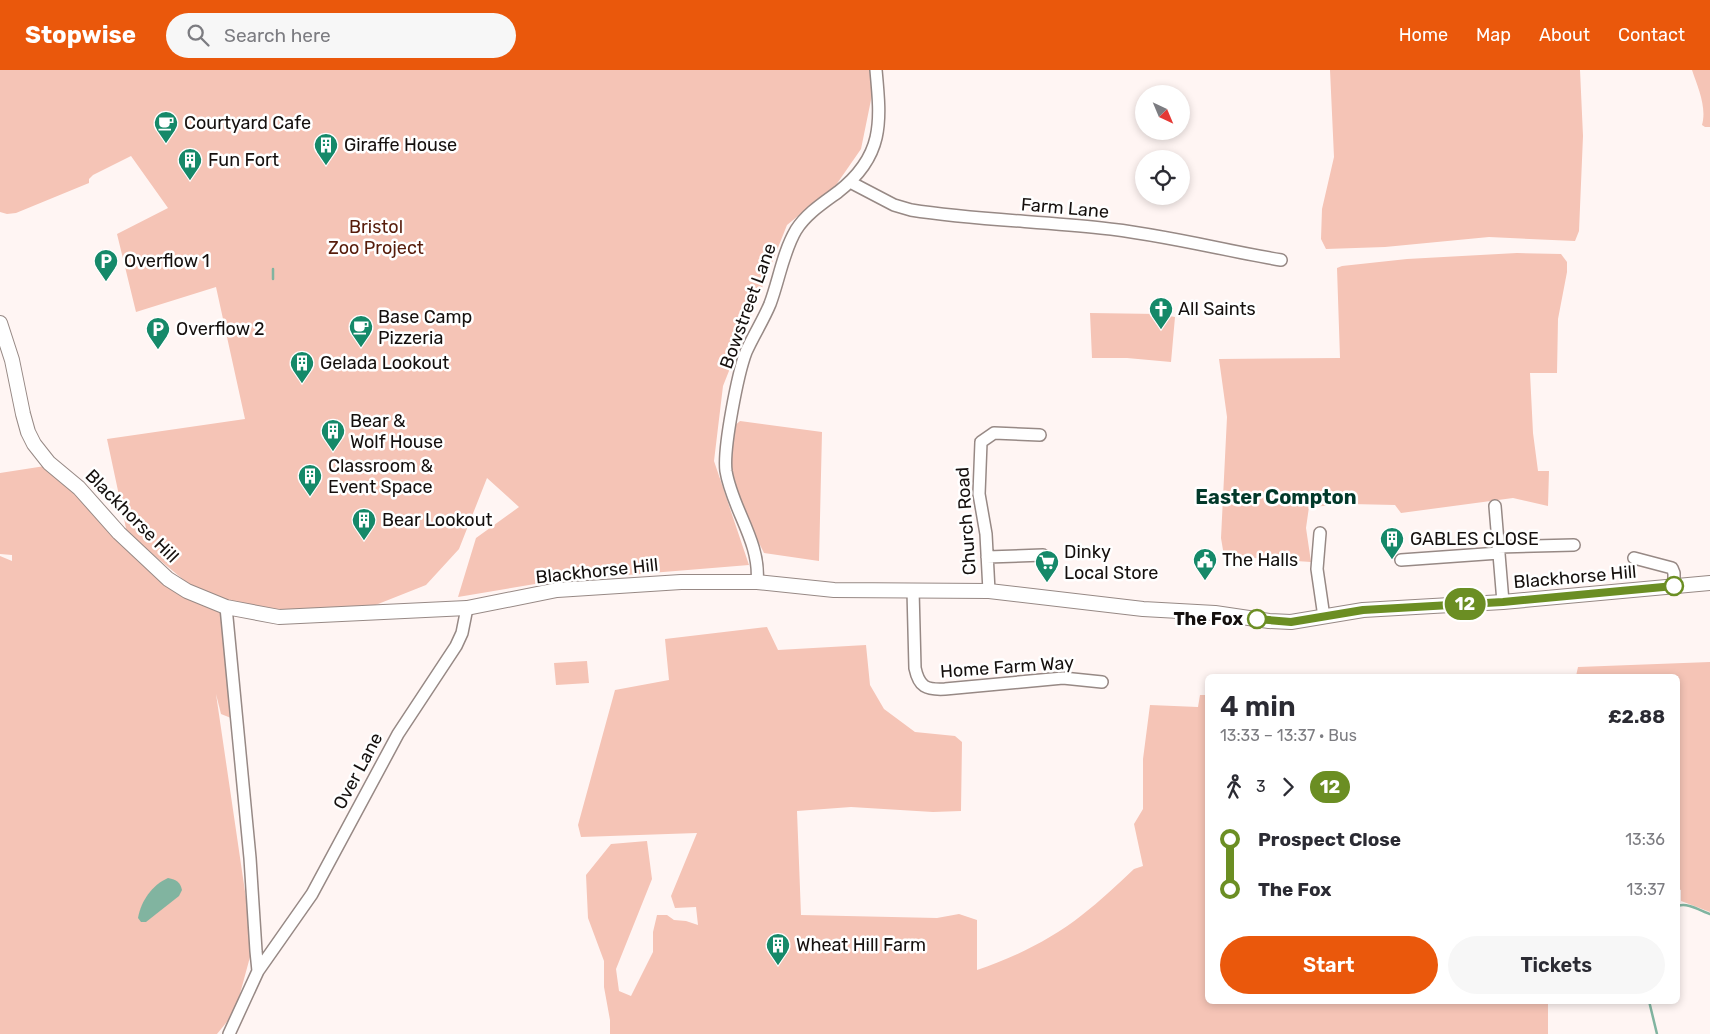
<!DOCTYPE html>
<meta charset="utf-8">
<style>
:root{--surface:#fff;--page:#f7f7f7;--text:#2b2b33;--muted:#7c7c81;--accent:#ea580c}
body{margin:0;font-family:Rubik,sans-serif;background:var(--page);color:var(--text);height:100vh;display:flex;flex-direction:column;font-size:19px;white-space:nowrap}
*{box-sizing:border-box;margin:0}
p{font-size:16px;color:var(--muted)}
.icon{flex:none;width:28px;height:28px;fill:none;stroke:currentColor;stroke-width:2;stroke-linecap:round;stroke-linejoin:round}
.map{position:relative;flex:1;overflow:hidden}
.panel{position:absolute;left:1205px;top:604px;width:475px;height:330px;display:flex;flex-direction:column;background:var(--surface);border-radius:8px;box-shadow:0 2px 8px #0003}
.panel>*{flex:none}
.badge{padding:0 10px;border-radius:16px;font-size:18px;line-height:32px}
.needle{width:32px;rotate:136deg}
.fabs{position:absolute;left:1135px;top:15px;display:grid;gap:10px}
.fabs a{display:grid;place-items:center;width:55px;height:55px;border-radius:50%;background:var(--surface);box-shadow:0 2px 8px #0003;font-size:25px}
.map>.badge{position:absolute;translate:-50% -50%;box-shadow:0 0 0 2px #fff}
.legs{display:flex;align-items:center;gap:8px;height:55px;padding:0 15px;font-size:16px}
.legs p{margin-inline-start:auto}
.headline{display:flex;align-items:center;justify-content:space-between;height:85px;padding:0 15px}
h1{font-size:28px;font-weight:600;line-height:38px}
.cta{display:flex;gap:10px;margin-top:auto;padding:10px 15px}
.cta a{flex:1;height:58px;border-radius:30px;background:var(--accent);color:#fff;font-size:20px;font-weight:600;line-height:58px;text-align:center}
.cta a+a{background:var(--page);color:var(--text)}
ul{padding:0 15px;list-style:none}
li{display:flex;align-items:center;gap:18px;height:50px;font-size:19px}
li i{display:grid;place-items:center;width:8px;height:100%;margin:0 6px;background:currentColor}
li i::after{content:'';width:12px;height:12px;margin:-6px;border:4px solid;border-radius:50%;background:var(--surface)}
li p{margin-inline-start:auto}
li:first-child i{background:linear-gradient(#0000 50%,currentColor 0)}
li:last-child i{background:linear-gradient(currentColor 50%,#0000 0)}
header{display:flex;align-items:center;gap:30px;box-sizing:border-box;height:70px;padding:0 25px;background:var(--accent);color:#fff}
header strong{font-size:24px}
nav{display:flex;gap:28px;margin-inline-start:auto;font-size:18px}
.search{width:350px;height:45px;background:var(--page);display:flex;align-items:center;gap:12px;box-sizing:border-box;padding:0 18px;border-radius:28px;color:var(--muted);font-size:19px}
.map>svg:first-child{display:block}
.green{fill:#f5c4b6}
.water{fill:#81b4a0}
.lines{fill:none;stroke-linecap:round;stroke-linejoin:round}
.stream{stroke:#81b4a0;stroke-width:2.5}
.minor-casing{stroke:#978985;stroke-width:14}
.major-casing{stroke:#978985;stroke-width:16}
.minor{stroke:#fff;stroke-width:11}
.major{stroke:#fff;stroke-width:14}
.line-1-casing{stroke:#fff;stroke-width:11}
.line-1{stroke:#6b8e23;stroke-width:8}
.stop-1-dot{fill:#fff;stroke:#6b8e23;stroke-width:2.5}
.labels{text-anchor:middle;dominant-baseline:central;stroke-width:5;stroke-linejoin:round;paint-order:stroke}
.poi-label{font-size:18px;fill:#15100e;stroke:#fff;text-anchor:start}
.street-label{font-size:18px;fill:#15100e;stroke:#fff}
.park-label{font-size:18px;fill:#571c0b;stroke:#fff}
.stop-label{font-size:18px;font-weight:bold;fill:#15100e;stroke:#fff;text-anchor:end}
.quarter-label{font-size:20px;font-weight:bold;fill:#02392a;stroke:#fff}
</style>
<header>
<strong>Stopwise</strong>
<div class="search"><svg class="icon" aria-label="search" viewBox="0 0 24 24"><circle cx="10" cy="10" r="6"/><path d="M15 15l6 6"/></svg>Search here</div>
<nav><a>Home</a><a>Map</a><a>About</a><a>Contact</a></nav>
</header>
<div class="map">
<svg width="1710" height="964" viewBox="0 0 1710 964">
<rect width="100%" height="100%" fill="#fff5f3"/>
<!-- green -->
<path class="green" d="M0,0H872V25L861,79L836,115L787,155L723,316L714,391L749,495L553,511L458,527L476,468L519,437L487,408L459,479L426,515L373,536L280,541L227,532L191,516L127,463L107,369L245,349L216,217L136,242L117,164L168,138L131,86L93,105L89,109V113L16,143L7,144L0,142Z
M1330,0H1580L1583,66L1579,161L1575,171L1489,167L1385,177L1326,179L1321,169L1322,139L1334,87Z
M1692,0H1710V57H1705L1702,55C1707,37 1698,18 1692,0Z
M1517,183L1561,184L1567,192V202L1558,249L1557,303H1530L1533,363L1538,401H1549L1548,436L1513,428L1401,443L1395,435L1351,434L1309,437L1306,458L1311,492L1224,486L1221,468L1227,347L1219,289L1340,288L1337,198L1342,196L1407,189Z
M1090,243L1158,244L1175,247L1171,292L1127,288H1092Z
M740,351L822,362L819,491L764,483L747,449L729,398L733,357Z
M45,396L176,520L221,542L231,648L221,644L216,624L253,876L235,942L217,964H0V486L12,491V485L0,484V403Z
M767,557L778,580L866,575L870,615L884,639L915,662L955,666L962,672L961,741L933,742L851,737L797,741L801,845L937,848L959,844L977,850V900C1013,888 1052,869 1082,845C1100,831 1117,815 1134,799L1143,796L1134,754L1143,739V689L1150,635L1198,637L1200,625H1207L1208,931H1548V964H610V950L604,917V891L588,848L586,805L611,774L647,771L652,809L616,899L619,921L631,926L653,882V862L657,845H667L674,850L686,851L698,855L696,837L675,838L671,826L697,763L581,767L578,755L615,620L669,610L665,569Z
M587,591L589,613L556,615L554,593Z
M1710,592V842L1681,831V820L1678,819V606H1576L1578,597Z"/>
<!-- water -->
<path class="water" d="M168,808C177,810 180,812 182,820L179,826L146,852H141L138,848C141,831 152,815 168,808Z"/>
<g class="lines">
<!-- stream -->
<path class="stream" d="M273,209V199
M1678,836C1687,832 1701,841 1710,844
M1649,931L1657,964"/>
<!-- minor casing -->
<g class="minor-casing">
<path id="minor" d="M850,112L894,135L911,140C974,150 1038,151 1101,158C1162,164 1221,180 1281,190
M1495,436L1503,532
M1320,463L1317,499L1324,547
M1498,477L1574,475
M987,487L1043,485
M1634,488L1672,498L1674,503V516
M1401,490L1499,483
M757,512C761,472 732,439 726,401C723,378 738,303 746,282C753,266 763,251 770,234C779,210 783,182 796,160C806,144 823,133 838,122C884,86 881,53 876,0
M913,520L915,598C919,617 926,620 945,619L1063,608L1102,612
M989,521L986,464L979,424L981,372L994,363L1040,365
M226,537L250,788L256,881L258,901
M229,964L258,901L312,824L398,664L456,576L462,563L467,538"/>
</g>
<!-- major casing -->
<g class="major-casing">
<path id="major" d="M0,253L12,290L23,344L28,362L34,374L49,393L79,418L119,463L151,493L168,509L187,521L226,537L279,547L467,538L557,520L681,512H757L834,520L989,521L1143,539L1215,543L1269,551L1291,552L1363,540L1503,532L1710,513"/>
</g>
<!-- minor -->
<use href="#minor" class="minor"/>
<!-- major -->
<use href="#major" class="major"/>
</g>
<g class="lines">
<!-- line-1 casing -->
<g class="line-1-casing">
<path id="line-1" d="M1257,549L1291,552L1363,540L1503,532L1674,516"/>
</g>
<!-- line-1 -->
<use href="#line-1" class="line-1"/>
</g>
<!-- icons -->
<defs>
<g id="cafe-pin" transform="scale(1.25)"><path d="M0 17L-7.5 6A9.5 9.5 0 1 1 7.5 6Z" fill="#158969" stroke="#fff"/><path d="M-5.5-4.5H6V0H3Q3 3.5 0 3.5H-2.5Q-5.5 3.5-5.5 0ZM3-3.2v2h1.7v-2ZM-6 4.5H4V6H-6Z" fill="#fff"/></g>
<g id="building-pin" transform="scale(1.25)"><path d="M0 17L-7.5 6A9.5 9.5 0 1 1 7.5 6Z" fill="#158969" stroke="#fff"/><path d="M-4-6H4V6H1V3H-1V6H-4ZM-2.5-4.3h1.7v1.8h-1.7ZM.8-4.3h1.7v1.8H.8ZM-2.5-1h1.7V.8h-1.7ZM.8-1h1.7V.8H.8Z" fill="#fff"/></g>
<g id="parking-pin" transform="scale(1.25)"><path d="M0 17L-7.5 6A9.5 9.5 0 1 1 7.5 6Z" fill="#158969" stroke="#fff"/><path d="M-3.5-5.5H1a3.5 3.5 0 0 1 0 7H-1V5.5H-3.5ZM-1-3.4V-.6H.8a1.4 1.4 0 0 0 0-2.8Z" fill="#fff"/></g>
<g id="church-pin" transform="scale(1.25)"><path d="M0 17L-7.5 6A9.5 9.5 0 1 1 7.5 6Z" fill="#158969" stroke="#fff"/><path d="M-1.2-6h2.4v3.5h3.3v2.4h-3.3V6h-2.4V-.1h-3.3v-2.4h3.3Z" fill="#fff"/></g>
<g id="civic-pin" transform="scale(1.25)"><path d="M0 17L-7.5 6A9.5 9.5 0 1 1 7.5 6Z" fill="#158969" stroke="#fff"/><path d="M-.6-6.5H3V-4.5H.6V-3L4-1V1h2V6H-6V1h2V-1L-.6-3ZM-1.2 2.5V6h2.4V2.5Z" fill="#fff"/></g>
<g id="supermarket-pin" transform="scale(1.25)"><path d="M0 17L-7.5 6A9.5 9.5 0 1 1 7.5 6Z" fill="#158969" stroke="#fff"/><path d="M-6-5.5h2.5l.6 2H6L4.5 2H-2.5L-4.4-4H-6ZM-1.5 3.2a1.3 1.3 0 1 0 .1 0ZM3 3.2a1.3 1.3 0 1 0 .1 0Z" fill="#fff"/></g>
</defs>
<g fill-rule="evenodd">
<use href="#cafe-pin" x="166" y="53"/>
<use href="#building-pin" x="326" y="75"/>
<use href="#building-pin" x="190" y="90"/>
<use href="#parking-pin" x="106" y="191"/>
<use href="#church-pin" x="1161" y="239"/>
<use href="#cafe-pin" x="361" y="257"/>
<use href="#parking-pin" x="158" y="259"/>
<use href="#building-pin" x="302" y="293"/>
<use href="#building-pin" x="333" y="361"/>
<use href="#building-pin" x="310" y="406"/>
<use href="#building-pin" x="364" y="450"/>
<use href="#building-pin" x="1392" y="469"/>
<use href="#civic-pin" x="1205" y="490"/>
<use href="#supermarket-pin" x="1047" y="492"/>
<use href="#building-pin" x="778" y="875"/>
</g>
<!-- markers -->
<g class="stop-1-dot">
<circle cx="1674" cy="516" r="9"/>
<circle cx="1257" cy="549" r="9"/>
</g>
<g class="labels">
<!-- poi labels -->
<g class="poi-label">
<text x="184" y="53">Courtyard Cafe</text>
<text x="344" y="75">Giraffe House</text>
<text x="208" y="90">Fun Fort</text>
<text x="124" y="191">Overflow 1</text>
<text x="1178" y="239">All Saints</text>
<text x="378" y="247">Base Camp<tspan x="378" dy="21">Pizzeria</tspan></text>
<text x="176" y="259">Overflow 2</text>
<text x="320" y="293">Gelada Lookout</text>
<text x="350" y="351">Bear &amp;<tspan x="350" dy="21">Wolf House</tspan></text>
<text x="328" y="396">Classroom &amp;<tspan x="328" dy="21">Event Space</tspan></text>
<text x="382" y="450">Bear Lookout</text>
<text x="1410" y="469">GABLES CLOSE</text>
<text x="1064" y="482">Dinky<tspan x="1064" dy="21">Local Store</tspan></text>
<text x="1222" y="490">The Halls</text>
<text x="796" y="875">Wheat Hill Farm</text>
</g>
<!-- street labels -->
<g class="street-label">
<text transform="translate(1065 138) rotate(5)">Farm Lane</text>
<text transform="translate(748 236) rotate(-70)">Bowstreet Lane</text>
<text transform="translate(132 446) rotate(45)">Blackhorse Hill</text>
<text transform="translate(966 451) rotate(-94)">Church Road</text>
<text transform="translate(597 501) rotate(-6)">Blackhorse Hill</text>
<text transform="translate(1575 507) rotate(-5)">Blackhorse Hill</text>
<text transform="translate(1007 597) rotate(-4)">Home Farm Way</text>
<text transform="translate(358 701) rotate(-62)">Over Lane</text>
</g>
<!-- park labels -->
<g class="park-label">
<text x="376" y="157">Bristol<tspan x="376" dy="21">Zoo Project</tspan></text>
</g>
<!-- stop labels -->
<g class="stop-label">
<text x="1243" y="549">The Fox</text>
</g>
<!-- quarter labels -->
<g class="quarter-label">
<text x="1276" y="427">Easter Compton</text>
</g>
</g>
</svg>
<div class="fabs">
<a><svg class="needle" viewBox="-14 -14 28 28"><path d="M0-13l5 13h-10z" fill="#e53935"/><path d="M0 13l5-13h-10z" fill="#7c7c81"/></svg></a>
<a><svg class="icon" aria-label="locate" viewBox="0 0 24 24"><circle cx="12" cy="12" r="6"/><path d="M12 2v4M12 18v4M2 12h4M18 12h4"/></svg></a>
</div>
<b class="badge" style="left:1465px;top:534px;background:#6b8e23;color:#fff">12</b>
<section class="panel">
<div class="headline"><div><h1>4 min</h1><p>13:33 – 13:37 · Bus</p></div><b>£2.88</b></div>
<div class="legs"><svg class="icon" aria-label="walk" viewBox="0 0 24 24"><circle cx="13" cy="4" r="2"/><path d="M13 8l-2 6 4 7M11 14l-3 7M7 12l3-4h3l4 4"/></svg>3<svg class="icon" aria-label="forward" viewBox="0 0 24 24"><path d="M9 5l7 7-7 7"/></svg><b class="badge" style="background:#6b8e23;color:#fff">12</b></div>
<ul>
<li><i style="color:#6b8e23"></i><b>Prospect Close</b><p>13:36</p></li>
<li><i style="color:#6b8e23"></i><b>The Fox</b><p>13:37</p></li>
</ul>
<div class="cta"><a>Start</a><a>Tickets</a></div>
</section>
</div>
